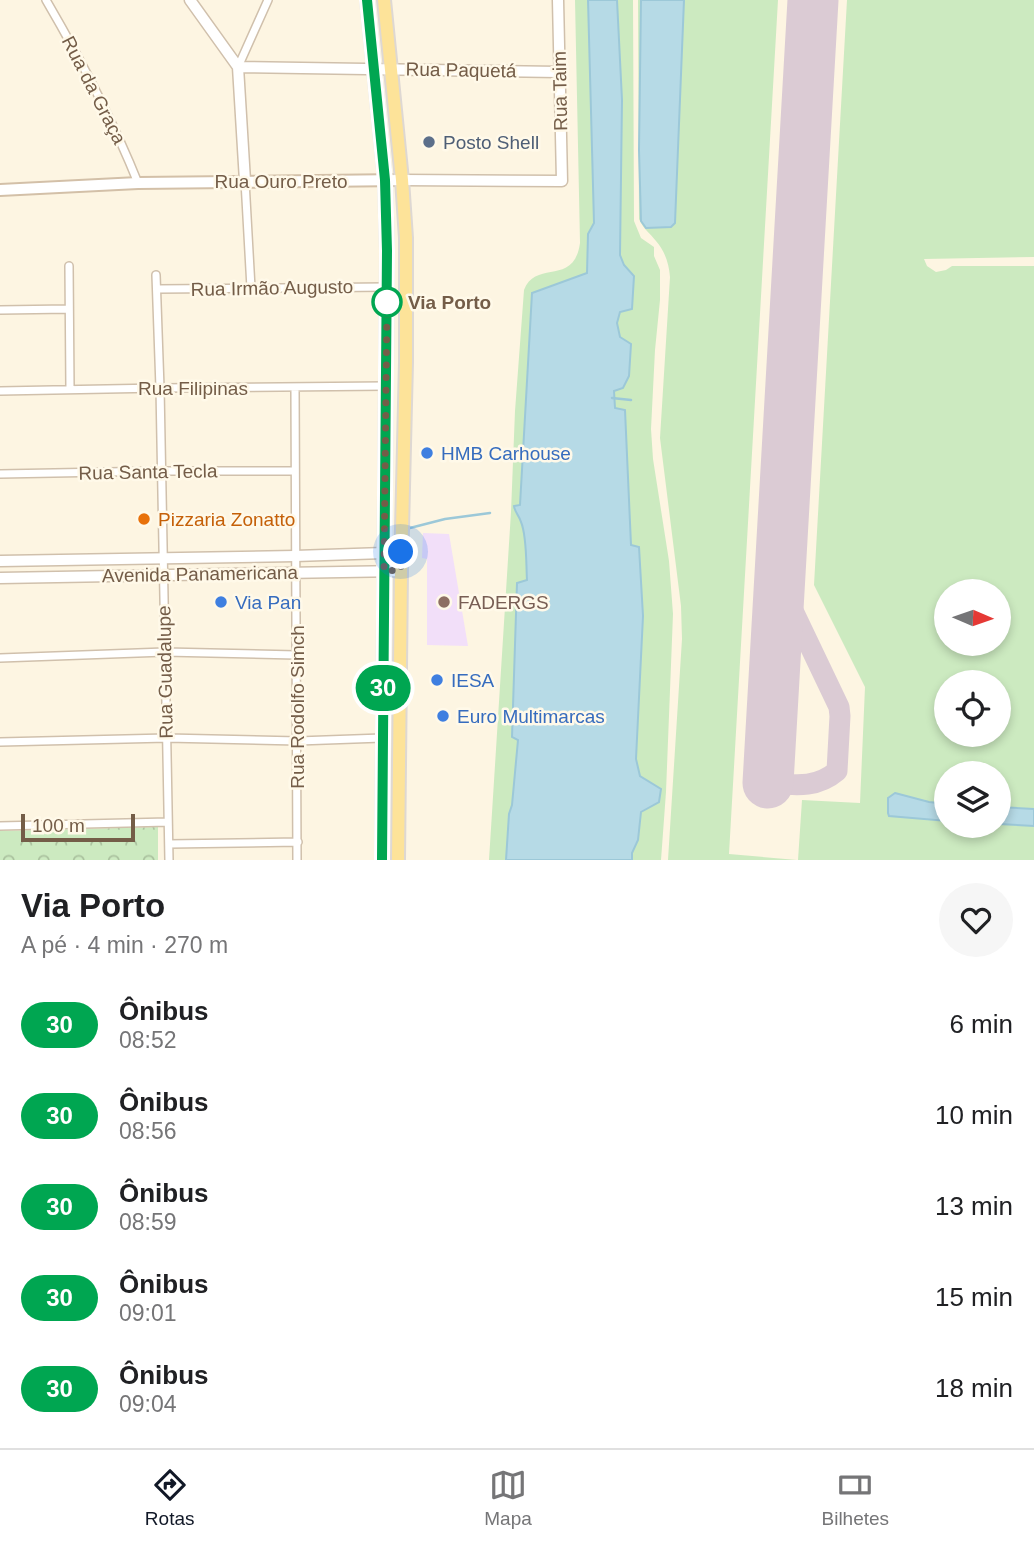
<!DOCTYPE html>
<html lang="pt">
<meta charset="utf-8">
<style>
:root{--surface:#fff;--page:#f6f6f6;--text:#202124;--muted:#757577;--line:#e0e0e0;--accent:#111827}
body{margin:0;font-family:Helvetica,sans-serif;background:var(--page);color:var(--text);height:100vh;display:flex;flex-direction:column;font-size:26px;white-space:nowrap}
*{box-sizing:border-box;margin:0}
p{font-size:23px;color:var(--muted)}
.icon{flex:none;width:38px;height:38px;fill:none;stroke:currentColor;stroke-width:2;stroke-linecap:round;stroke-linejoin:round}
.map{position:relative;height:860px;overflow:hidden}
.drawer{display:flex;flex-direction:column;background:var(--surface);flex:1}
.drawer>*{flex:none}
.badge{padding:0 14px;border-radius:23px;font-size:24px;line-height:46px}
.needle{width:46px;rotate:92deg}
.buttons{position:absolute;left:934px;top:579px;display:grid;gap:14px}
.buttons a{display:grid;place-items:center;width:77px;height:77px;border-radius:50%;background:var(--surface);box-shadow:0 4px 10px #0003;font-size:35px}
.scale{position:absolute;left:21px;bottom:18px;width:114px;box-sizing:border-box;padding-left:7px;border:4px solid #745d48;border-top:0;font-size:19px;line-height:24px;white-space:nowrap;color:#745d48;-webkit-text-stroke:5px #fff9e9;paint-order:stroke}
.you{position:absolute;width:35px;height:35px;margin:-18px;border:5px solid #fff;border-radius:50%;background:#1a73e8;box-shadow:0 0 0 10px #1a73e833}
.map>.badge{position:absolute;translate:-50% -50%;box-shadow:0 0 0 4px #fff}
.round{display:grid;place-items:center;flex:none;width:74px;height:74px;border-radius:37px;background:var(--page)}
.head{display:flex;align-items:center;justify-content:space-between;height:119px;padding:0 21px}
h1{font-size:33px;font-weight:600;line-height:52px}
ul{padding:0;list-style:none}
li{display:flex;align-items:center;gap:21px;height:91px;padding:0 21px}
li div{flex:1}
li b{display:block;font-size:26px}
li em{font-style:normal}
li .badge{min-width:77px;font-weight:700;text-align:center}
.menu{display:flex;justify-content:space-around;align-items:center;height:98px;border-top:2px solid var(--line);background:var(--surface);font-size:19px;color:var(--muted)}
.menu a{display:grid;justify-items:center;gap:4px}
.menu .selected{color:var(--accent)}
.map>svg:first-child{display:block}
.education{fill:#f2dff9}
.grass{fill:#cceac0;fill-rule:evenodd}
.park{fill:url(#park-crowns)}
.water{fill:#b6dae6;stroke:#9cc8d8;stroke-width:2}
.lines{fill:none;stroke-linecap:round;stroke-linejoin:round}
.stream{stroke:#9cc8d8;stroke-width:2.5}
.taxiway{stroke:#dbcbd4;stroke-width:21}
.runway{stroke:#dbcbd4;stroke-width:51}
.minor-casing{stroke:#d0c0ac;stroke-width:10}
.tertiary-casing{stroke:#d0c0ac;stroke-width:13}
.secondary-casing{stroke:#d3c0a8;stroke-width:14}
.primary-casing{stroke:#ded8d3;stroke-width:16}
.minor{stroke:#fff;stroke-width:7}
.tertiary{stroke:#fff;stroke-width:10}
.secondary{stroke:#fff;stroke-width:10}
.primary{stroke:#fde399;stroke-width:12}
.line-casing{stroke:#fff;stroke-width:16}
.line{stroke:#00a651;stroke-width:10}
.walk{stroke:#745d48;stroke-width:7;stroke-dasharray:0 12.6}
.service-dot{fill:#5c6f8a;stroke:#fff9e9;stroke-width:2.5}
.stop-dot{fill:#fff;stroke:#00a651;stroke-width:3.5}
.shop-dot{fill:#3f7fe0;stroke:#fff9e9;stroke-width:2.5}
.food-dot{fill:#e8710a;stroke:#fff9e9;stroke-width:2.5}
.education-dot{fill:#8d6e63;stroke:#fff9e9;stroke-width:2.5}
.labels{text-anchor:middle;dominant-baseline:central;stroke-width:5;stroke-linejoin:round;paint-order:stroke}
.street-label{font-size:19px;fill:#745d48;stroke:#fff9e9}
.service-label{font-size:19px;fill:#4e5e75;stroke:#fff9e9;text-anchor:start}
.stop-label{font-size:19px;font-weight:bold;fill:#745d48;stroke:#fff9e9;text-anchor:start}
.shop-label{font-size:19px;fill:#366cbe;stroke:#fff9e9;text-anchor:start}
.food-label{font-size:19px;fill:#c56008;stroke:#fff9e9;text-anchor:start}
.education-label{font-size:19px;fill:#785e54;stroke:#fff9e9;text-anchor:start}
</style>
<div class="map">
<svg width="1034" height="860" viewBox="0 0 1034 860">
<defs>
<pattern id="park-crowns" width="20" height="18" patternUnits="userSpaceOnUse" patternTransform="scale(1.75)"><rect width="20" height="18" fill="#cceac0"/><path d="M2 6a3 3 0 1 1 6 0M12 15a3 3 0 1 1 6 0" fill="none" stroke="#aac19e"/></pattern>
</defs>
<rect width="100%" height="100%" fill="#fdf5e2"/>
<!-- education -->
<path class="education" d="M423,533L449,534L468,646L427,645V559L422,558Z"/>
<!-- grass -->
<path class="grass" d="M575,0H633L634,221L641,238L654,247V256L660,270V300L655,350L651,429L653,459L669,561L673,614L666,792L661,860H489L511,512L515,411L524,290C536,259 574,287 580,243Z
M638,0H778L729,854L797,860H668L682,639L681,606L660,438L670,277C669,264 665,251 656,241C649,232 644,230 639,219Z
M847,0H1034V257L924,259L927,266L936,272L946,270L952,266H1034V860H798L802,800L860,803L865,687L814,585ZM947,592H999V644H947ZM947,682H999V735H947ZM947,774H999V826H947Z"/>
<!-- park -->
<path class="park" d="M158,827V860H0V831Z"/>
<!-- water -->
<path class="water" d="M588,0H617L622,100L620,255L624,265L634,276L632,309L620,312L617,323L620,337L631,344L629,376L623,388L614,391L615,408L625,410L631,545L639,547L643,616L636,759L640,776L661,789L659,802L641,812L638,840L632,853V860H506L509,814L512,805L518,740L512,737L517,583L527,580C526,564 527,536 521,522C519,515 515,513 514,506L520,505L532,293L587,273L588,234L594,223Z
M641,0H684L675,223L671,227L646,228L641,221L639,150Z
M895,793L929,802L947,804V821L889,816L888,813V798Z
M999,807L1034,809V826L999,824Z"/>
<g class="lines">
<!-- stream -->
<path class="stream" d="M612,398L631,400
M410,528L445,519L490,513"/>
<!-- taxiway -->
<path class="taxiway" d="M768,783C794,785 816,789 837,771L840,716L839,707L786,596L782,578L785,498"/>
<!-- runway -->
<path class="runway" d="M768,783L813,0"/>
<!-- minor casing -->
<g class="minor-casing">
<path id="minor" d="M46,0C81,60 112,118 138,183
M238,67L268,0
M245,181L251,288
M69,266L70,389
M156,275L160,388L169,860
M157,289L387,287
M0,310L69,309
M295,387L297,860
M0,391L160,388L386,386
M0,474L162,471H295
M0,658L165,652L296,655
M0,742L167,738L298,741L382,738
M0,826L168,822
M169,844L298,842"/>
</g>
<!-- tertiary casing -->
<g class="tertiary-casing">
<path id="tertiary" d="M190,0L238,67
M238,67L559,72
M238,67L245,181
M402,180L562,181L558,0
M0,561L295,556L384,553
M0,578L401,571"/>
</g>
<!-- secondary casing -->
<g class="secondary-casing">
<path id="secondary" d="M0,190L138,183L402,180"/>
</g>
<!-- primary casing -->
<g class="primary-casing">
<path id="primary" d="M367,0L385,180L387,251L382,860
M384,0L402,180L406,238V362L401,571L398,860"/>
</g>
<!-- minor -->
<use href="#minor" class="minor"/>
<!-- tertiary -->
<use href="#tertiary" class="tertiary"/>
<!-- secondary -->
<use href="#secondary" class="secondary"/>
<!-- primary -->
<use href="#primary" class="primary"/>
</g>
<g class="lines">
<!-- line casing -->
<g class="line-casing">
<path id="line" d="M367,0L385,180L387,251L382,860"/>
</g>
<!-- line -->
<use href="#line" class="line"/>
<!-- walk -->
<path class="walk" d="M387,302L384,571L401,570V552"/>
</g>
<!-- markers -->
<circle class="service-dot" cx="429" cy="142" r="7"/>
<circle class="stop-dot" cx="387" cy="302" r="14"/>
<g class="shop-dot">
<circle cx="427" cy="453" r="7"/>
<circle cx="221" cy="602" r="7"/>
<circle cx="437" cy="680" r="7"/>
<circle cx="443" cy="716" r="7"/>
</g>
<circle class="food-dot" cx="144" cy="519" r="7"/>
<circle class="education-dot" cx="444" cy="602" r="7"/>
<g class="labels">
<!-- street labels -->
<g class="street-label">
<text transform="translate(461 70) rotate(1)">Rua Paquetá</text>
<text transform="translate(94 90) rotate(63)">Rua da Graça</text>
<text transform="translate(560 91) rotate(-91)">Rua Taim</text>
<text x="281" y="181">Rua Ouro Preto</text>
<text transform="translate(272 288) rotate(-1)">Rua Irmão Augusto</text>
<text x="193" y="388">Rua Filipinas</text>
<text transform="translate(148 472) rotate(-1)">Rua Santa Tecla</text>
<text transform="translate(200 574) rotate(-1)">Avenida Panamericana</text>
<text transform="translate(165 672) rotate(-91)">Rua Guadalupe</text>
<text transform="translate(297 707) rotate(-90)">Rua Rodolfo Simch</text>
</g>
<!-- service labels -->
<g class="service-label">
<text x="443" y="142">Posto Shell</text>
</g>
<!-- stop labels -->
<g class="stop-label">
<text x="408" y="302">Via Porto</text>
</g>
<!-- shop labels -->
<g class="shop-label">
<text x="441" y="453">HMB Carhouse</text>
<text x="235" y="602">Via Pan</text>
<text x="451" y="680">IESA</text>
<text x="457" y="716">Euro Multimarcas</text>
</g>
<!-- food labels -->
<g class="food-label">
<text x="158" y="519">Pizzaria Zonatto</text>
</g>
<!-- education labels -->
<g class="education-label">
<text x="458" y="602">FADERGS</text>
</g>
</g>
</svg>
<div class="buttons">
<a><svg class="needle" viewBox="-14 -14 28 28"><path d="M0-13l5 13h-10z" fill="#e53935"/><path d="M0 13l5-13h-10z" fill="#757577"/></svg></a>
<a><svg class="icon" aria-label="locate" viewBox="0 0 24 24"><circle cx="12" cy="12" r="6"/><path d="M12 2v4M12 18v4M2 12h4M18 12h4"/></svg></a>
<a><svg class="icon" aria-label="layers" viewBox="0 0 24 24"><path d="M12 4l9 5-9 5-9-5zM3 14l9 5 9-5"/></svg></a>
</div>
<div class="scale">100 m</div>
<div class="you" style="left:401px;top:552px"></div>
<b class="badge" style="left:383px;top:688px;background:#00a651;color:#fff">30</b>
</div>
<section class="drawer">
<div class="head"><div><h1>Via Porto</h1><p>A pé · 4 min · 270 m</p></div><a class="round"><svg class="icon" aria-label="heart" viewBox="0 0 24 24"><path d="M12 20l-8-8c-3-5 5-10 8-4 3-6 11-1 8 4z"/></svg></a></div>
<ul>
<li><span class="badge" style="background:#00a651;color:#fff">30</span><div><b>Ônibus</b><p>08:52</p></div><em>6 min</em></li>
<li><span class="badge" style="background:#00a651;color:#fff">30</span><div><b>Ônibus</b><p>08:56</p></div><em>10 min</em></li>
<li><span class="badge" style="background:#00a651;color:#fff">30</span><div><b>Ônibus</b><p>08:59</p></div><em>13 min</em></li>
<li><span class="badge" style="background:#00a651;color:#fff">30</span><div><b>Ônibus</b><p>09:01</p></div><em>15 min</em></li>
<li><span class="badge" style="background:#00a651;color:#fff">30</span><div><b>Ônibus</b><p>09:04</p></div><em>18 min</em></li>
</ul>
</section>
<nav class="menu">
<a class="selected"><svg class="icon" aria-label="directions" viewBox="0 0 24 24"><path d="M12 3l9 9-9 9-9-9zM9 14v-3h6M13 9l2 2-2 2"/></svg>Rotas</a>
<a><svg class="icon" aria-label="map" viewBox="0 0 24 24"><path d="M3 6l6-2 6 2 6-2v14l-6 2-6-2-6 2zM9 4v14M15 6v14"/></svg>Mapa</a>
<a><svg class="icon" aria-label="tickets" viewBox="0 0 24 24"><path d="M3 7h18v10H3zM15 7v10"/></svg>Bilhetes</a>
</nav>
